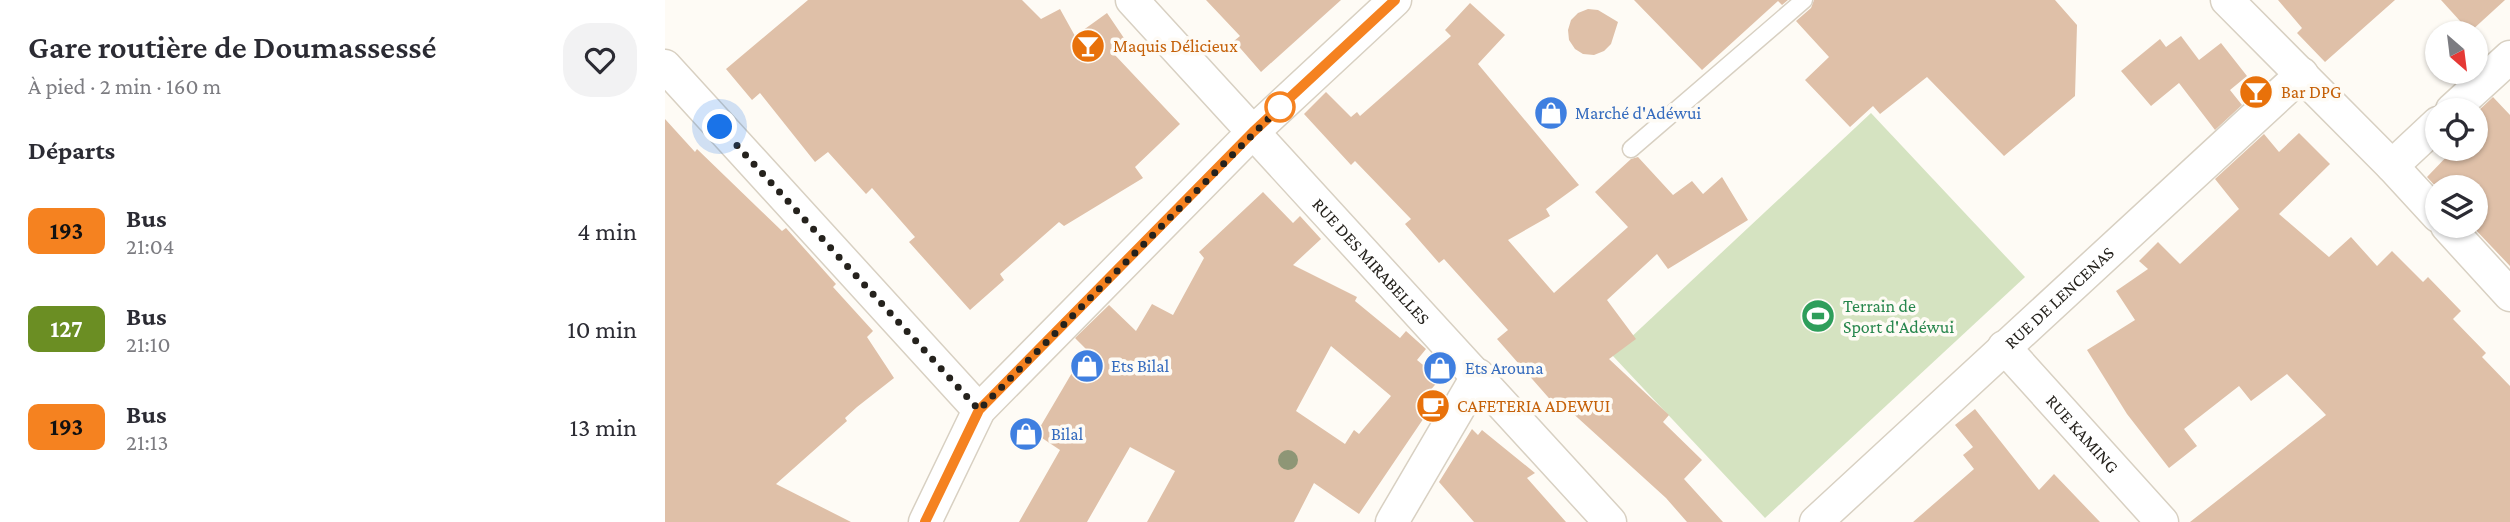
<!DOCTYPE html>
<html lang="fr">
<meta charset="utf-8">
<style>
:root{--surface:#fff;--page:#f2f2f3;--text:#2b2b33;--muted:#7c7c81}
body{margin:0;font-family:"Crimson Pro",serif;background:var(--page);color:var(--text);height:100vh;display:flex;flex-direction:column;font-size:26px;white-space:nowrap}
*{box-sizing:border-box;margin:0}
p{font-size:23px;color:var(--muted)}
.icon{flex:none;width:38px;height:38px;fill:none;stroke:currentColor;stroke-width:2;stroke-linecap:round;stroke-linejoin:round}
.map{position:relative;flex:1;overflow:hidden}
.details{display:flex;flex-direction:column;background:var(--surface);width:665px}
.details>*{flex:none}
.badge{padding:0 14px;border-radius:10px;font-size:24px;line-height:46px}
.needle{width:46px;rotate:152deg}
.fabs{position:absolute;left:1760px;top:21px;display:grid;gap:14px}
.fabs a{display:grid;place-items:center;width:63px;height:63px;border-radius:50%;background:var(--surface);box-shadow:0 2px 5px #0004;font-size:35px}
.you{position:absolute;width:35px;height:35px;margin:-18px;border:5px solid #fff;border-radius:50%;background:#1a73e8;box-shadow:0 0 0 10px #1a73e833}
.map>.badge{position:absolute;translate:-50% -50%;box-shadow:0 0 0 4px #fff}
h2{padding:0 28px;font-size:26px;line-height:63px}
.round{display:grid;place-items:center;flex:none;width:74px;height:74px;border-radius:28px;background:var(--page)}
.summary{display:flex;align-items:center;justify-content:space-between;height:119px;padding:0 28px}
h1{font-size:33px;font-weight:600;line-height:52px}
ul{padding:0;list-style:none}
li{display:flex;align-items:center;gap:21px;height:98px;padding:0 28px}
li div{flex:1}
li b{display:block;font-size:26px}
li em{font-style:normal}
li .badge{min-width:77px;font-weight:700;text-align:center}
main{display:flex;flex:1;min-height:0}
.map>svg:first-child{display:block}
.green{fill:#d5e3c1}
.building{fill:#dfc0a8;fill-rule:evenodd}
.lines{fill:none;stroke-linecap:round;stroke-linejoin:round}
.lane-casing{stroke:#d8d0c2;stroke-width:19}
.street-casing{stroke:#d8d0c2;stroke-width:35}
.lane{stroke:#fff;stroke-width:16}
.street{stroke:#fff;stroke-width:32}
.tree{fill:#8e9676}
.line-casing{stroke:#fff;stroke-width:16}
.line{stroke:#f58220;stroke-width:10}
.walk{stroke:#25221d;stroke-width:7;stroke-dasharray:0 12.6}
.stop-dot{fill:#fff;stroke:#f58220;stroke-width:3.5}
.labels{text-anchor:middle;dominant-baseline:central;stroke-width:7;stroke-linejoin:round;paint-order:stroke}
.food-label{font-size:18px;fill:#c56008;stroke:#fefbf5;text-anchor:start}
.shop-label{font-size:18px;fill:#366cbe;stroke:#fefbf5;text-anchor:start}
.street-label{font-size:18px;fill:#25221d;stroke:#fefbf5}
.leisure-label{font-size:18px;fill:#27864d;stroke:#fefbf5;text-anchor:start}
</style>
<main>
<section class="details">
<div class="summary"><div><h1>Gare routière de Doumassessé</h1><p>À pied · 2 min · 160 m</p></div><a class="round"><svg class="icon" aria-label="heart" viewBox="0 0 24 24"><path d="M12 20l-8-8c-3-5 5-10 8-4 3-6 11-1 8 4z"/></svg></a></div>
<h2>Départs</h2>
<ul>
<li><span class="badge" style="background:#f58220;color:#111">193</span><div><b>Bus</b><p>21:04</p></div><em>4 min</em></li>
<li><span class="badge" style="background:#6b8e23;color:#fff">127</span><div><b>Bus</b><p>21:10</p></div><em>10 min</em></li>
<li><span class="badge" style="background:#f58220;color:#111">193</span><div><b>Bus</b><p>21:13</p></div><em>13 min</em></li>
</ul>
</section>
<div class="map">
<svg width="1845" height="522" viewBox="0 0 1845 522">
<rect width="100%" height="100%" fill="#fefbf5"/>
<!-- green -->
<path class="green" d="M1206,113L1360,277L1100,518L947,355Z"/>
<!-- building -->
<path class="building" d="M143,0H357L376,19L395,9L410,36L442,13L463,44L449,54L515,124L470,167L478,178L399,226L394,222L335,274L339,280L305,310L244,242L250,237L207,188L201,194L163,152L150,162L95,93L87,100L61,69Z
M541,0H676L596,72L569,41L575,36Z
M969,0H1123L1117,5L1113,1L1037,70Z
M1149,0H1390L1412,25L1410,96L1339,156L1262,77L1215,114L1208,106L1185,127L1140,80L1164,57L1131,21L1146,8Z
M1613,0H1730L1660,62L1632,33L1637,28Z
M1776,0H1840L1805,32Z
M805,3L840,35L813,64L914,185L881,209L885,216L843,240L889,293L963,227L930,192L966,159L973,157L1008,195L1027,181L1038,194L1057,177L1083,220L1003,269L992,254L942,300L971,339L944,359L1004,415L998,422L1037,460L1019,479L1058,522H1022L1001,498L903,409L897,413L832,339L843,330L779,259L774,263L740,224L746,219L690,161L686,165L639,114L661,92L686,117L692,112L695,116L786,36L780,30Z
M923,9L933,10L953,22L946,44L939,51L929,55L918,54L910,49L904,40L903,30L906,20L913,13Z
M1516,36L1534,60L1556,43L1582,76L1565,90L1577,105L1550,130L1514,83L1486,106L1456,71L1495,39L1501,47Z
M1828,97L1845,115V266L1807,226H1811V187L1773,189L1762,177L1787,151L1785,149H1811V113Z
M0,119L30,152L32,149L117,231L121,228L171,284L168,287L208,331L202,337L229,378L192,407L180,418L182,421L111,484L186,522H0Z
M1634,133L1665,164L1614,214L1664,257L1686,237L1712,266L1727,251L1758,282L1763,277L1796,311L1788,319L1821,353L1817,357L1845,386V522H1525L1661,415L1622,374L1586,401L1574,386L1519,429L1532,446L1504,468L1462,414L1422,350L1470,320L1451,291L1483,269L1474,261L1493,242L1515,264L1574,209L1550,179L1599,134L1614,152Z
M598,192L628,223L635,216L656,239L628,265L692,297L690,301L735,338L741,331L761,349L752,360L775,379L763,393L771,400L694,514L649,483L629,522H482L510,471L465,447L422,522H354L395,450L371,434L421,349L410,338L444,305L471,331L487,304L508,315L539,258L534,252ZM666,346L726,396L694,434L689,430L680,444L631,411Z
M1310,409L1374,490L1389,474L1435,522H1248L1309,469L1298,455L1308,447L1290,425Z
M807,429L813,435L817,430L870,473L862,478L901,522H809L774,482Z"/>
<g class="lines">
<!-- lane casing -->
<g class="lane-casing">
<path id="lane" d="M966,149L1139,0"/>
</g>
<!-- street casing -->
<g class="street-casing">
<g id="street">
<path id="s1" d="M467,0L945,522"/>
<path d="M1562,0L1727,166L1773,216"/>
<path d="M0,66L314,410"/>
<path d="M1787,110L1845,57"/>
<path d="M1727,166L1773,123"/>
<path d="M1782,226L1845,295"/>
<path id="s2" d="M1339,347L1497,522"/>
<path d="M260,522L314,410L588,132L730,0"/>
<path d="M727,522L813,375"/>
<path id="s3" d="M1151,522L1637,74"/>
</g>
</g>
<!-- lane -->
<use href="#lane" class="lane"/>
<!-- street -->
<use href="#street" class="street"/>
</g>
<!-- trees -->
<circle class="tree" cx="623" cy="460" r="10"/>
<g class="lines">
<!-- line casing -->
<g class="line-casing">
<path id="line" d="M260,522L314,410L588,132L730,0"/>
</g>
<!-- line -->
<use href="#line" class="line"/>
<!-- walk -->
<path class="walk" d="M55,127L314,410L615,107"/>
</g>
<!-- icons -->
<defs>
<g id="bar-disc" transform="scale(1.75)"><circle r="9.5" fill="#e8710a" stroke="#fefbf5"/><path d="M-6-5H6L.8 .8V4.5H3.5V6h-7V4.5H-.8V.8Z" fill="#fff"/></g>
<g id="shop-disc" transform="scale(1.75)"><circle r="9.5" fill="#3f7fe0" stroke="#fefbf5"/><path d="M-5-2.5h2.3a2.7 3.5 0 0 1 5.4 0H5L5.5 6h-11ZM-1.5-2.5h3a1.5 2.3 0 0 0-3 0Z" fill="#fff"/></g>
<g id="stadium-disc" transform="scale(1.75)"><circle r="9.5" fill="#2e9e5b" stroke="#fefbf5"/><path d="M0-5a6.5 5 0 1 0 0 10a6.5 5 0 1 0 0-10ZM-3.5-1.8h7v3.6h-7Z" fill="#fff"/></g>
<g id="cafe-disc" transform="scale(1.75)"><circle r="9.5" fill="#e8710a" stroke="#fefbf5"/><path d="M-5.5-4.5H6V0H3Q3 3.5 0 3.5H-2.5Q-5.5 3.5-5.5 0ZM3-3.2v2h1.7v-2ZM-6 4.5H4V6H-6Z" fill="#fff"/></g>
</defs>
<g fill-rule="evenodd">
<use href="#bar-disc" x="423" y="46"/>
<use href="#bar-disc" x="1591" y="92"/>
<use href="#shop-disc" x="886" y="113"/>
<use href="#stadium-disc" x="1153" y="316"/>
<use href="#shop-disc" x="422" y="366"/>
<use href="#shop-disc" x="775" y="368"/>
<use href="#cafe-disc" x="768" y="406"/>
<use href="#shop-disc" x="361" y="434"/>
</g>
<!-- markers -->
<circle class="stop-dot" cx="615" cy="107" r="14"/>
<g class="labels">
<!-- food labels -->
<g class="food-label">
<text x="448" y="46">Maquis Délicieux</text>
<text x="1616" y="92">Bar DPG</text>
<text x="792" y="406">CAFETERIA ADEWUI</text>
</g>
<!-- shop labels -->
<g class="shop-label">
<text x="910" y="113">Marché d'Adéwui</text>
<text x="446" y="366">Ets Bilal</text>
<text x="800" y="368">Ets Arouna</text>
<text x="386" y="434">Bilal</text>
</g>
<!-- street labels -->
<g class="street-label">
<text stroke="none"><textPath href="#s1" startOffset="354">RUE DES MIRABELLES</textPath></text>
<text stroke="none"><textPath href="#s3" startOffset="331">RUE DE LENCENAS</textPath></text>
<text stroke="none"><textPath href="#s2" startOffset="117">RUE KAMING</textPath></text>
</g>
<!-- leisure labels -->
<g class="leisure-label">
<text x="1178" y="306">Terrain de<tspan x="1178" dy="21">Sport d'Adéwui</tspan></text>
</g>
</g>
</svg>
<div class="fabs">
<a><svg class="needle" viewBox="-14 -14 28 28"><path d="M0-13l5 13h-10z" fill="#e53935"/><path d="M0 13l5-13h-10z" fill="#7c7c81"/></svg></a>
<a><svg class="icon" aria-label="locate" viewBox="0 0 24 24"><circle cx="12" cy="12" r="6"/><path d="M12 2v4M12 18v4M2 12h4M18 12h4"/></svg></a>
<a><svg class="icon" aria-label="layers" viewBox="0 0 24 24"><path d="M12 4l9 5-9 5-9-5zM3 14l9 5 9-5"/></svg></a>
</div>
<div class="you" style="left:55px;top:127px"></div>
</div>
</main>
